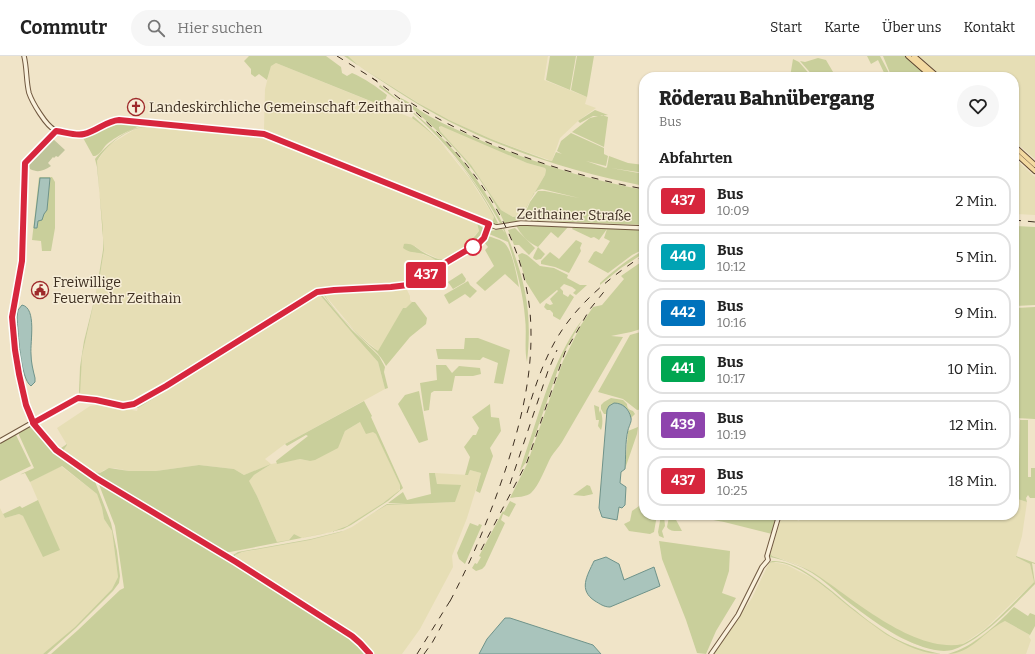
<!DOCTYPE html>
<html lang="de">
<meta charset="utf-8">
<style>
:root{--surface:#fff;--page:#f6f6f6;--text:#222;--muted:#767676;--line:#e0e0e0}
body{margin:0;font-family:Bitter,serif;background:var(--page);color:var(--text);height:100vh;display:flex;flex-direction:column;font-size:15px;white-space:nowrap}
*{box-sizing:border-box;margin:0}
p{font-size:13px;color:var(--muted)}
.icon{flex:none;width:22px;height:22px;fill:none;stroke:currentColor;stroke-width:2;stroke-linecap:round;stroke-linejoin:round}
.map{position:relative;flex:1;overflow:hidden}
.sheet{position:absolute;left:639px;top:16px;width:380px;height:448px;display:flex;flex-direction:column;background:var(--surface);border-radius:16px;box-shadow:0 1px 3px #0004}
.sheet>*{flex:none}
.badge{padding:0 8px;border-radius:3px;font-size:14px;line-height:26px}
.map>.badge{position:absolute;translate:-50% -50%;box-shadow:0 0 0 2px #fff}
h2{padding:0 20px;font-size:15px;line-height:36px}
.round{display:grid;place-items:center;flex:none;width:42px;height:42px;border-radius:21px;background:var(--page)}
.summary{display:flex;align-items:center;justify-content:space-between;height:68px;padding:0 20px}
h1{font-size:19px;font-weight:800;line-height:30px}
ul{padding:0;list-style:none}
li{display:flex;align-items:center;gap:12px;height:50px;margin:0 8px 6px;padding:0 12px;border:2px solid var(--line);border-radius:16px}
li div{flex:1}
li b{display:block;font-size:15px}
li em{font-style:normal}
li .badge{min-width:44px;font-weight:700;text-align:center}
header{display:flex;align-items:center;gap:24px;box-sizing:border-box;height:56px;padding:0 20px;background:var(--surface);border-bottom:1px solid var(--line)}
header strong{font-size:19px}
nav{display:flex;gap:22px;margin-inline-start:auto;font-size:14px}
.search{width:280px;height:36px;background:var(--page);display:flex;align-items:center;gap:10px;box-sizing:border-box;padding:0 14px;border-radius:22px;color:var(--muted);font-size:15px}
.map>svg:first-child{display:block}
.farmland{fill:#e6deb5}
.green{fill:#c9cf9b;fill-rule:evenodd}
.cemetery{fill:#bfc49a}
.water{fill:#a9c4bc;stroke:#6f938a}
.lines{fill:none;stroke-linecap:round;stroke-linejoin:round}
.secondary-casing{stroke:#6f573f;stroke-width:5.5}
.primary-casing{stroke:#5b4430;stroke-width:6}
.secondary{stroke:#faf1dc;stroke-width:3.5}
.primary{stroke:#f3d9a0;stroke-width:4}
.rail{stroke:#3d2e20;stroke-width:1;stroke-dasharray:7 7;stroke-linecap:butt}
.line-casing{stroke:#fff;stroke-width:9}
.line{stroke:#d7263d;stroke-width:6}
.stop-dot{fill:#fff;stroke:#d7263d;stroke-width:2}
.labels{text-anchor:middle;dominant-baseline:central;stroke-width:3;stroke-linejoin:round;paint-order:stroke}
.poi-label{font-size:14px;fill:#3d2e20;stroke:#f7eed8;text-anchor:start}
.street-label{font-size:14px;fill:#3d2e20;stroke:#f7eed8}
</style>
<header>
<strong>Commutr</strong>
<div class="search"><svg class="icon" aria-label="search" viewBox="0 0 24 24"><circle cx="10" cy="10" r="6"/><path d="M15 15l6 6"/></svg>Hier suchen</div>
<nav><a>Start</a><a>Karte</a><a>Über uns</a><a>Kontakt</a></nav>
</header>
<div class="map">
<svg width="1035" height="598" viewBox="0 0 1035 598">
<rect width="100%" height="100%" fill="#f0e4c8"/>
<!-- farmland -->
<path class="farmland" d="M348,0H548L544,24L587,41L585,48L596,52L578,65L560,82L552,105L491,83L438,59L359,10Z
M919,0H1035V103L1014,85V21H942Z
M276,7L412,62L422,68L442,88L470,123L494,161L492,167L268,77L264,73L265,33L271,9Z
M440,70L447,71L527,107L545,112L546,114L545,119L521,160L513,161L501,154L471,109L440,75Z
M141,71L262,81L379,126L475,166L477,167L479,175L460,195L445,204H441L420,194L415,190L414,196L419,197L437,204L440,207L411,225L399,228L382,229L327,231L317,234L168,326L133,346L124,347L82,339L79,336L82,300L100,219L104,194L97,105L109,89L135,73Z
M1014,102L1035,121V159L1014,158Z
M398,233L407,234L410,240V244L412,246L406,253L403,252L379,296L355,275L324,238L325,237L331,236Z
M320,239L354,279L378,306L385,333L285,388L265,403L271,408L300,403L310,405L342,382L345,375L360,366L376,377L401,431L398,436L387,444L353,467L344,471L331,476L302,482L294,478L289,484L277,486L257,440L248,425L254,419L269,409L244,419L234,413L199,409L156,415H129L114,412L104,414L100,417L94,416L63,395L67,389L57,372L90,350L102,348L137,355L138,352L193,318L192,317L196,314Z
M61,410L97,438L102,452L104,463L112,475L118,521L112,533L75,571L47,596L43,598H0V452L5,462L19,458L23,460L29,471L59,493L30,426Z
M470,414L481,417L467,462L452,500L453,511L420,573L402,598H373L353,578L235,502V499L238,497L310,484L341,476L352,471L375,456L387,449L455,446L437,428L435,417L468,419Z
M1014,442L1027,446L1022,480L1016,501L1030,508L1034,526L985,573L963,588L952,593L943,594L928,592L915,588L897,580L861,556L814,517L799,509L770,499L782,459H786L799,465L801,459H1014Z
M773,506L787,509L814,523L859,558L895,583L919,593L935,598H713L752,542L769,507Z
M1005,565L1030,579L1029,581L1031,584L1026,598H951L962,594L999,567Z"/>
<!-- green -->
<path class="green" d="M249,0H326L341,11L342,17L347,20L352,17C364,22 377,31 387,39L383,50L276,7L271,10L267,24L259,18L255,21L251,18V13L244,5Z
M344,0H348L359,10L418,47L449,64L491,83L547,104L552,105L556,96L562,98L557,95L561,85L571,77L604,92V98L608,100L606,110L586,105L606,112L607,111L609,100L628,107L644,109V117L611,112L644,118V130C578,117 512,97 452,67C414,48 379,23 344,0Z
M550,0H576L570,34L546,24Z
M577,0H594L587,41L571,34Z
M867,0H880L889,17H890L883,0H906L930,21H886L878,4L871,8Z
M818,2L826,4L836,21H814L800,5L805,6Z
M793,3L799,6L812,21H790Z
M380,29C403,48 427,66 447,87C470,111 488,139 503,168L500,167C470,113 431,66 379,31Z
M398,41C407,44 416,52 424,57C435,64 449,70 462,76C519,102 582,123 644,134V169L522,164L530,146L538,135H545L579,142L542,133L538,134L534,137L520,164L505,168C481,114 443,77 398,41ZM441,70L527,107L545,112L546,114L545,119L521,160L513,161L501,154L471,109L440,75L439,71Z
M595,54L608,59L593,60L580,67L578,65Z
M602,59L608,61L604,91L572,76L590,62Z
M413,60C448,90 478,126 498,167L496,169L264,77V73L272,78L492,167L494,161C474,124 447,86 412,62Z
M117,66L146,68V69C136,70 113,82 106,89C102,94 100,98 95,100H93L82,80L110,68Z
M147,70L258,80L271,84L342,112L263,80L255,78L263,79L484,167L486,172L478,166L428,145L477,167L484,173L479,183L464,194L415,224C391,234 365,229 340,232V230L382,229L406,226L421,219L440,207C435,203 425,198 419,197C412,196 408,196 403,192L404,188C412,187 415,191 421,195C440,206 448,208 464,191C469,185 475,181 479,175L477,167L379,126L262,81L147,71C128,71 106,89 97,105L104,194L100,219L82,300L80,338L124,347L133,346L168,326L316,234L327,231L338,230V232H326L316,235L134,347L123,349L81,340L79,336L80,311L84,285L96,237L103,194V173L97,111L95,103C107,89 127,71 147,70Z
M39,121H52L55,126V172L51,195H42L41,185L32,184Z
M522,168L567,170L568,171L558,182L551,176L538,191L545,198L541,203L536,204L533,202L534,199L538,191C529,187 520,178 516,169H522Z
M574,170L593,171L594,172L595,171L644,174V193L632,199L608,217L588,206L594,196L596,195L602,198L610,185L604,182L607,173L599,184L594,181L591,182L572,173Z
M1014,170L1035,171V249L1014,250Z
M504,172C524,219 533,254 527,306C524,292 527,277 525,262C523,236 516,211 508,186L489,178L490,175L502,173L505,177L503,173Z
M515,172L535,192L529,199L519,189H514L508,174Z
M487,180V182L488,180C493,182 499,183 503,186C512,191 517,221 519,231L505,218L485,235L476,227L494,210L485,194L488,191L484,186L487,182L481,188Z
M576,184L582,187L580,192L581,195L569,217L555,211L541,208V205L550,196L559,203Z
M644,194V197L621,212L600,229V227C614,214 628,203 644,194Z
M522,197L527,199L540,210L554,212L568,219L567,222L580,229H587L576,239L573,237L576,234L572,231L564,228L560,232L563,235V238L568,241L570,238L574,241L560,264L553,260V257L550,254H547L544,251L546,247L550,249L553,248L550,243L558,235L557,234L540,248L526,226L518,199Z
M644,204V272L631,276L611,280L623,281L562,386C559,391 554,396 551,401C546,410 539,430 531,437C527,441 516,441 510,442L527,408L563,305L581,269L593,251L602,249L624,223L621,220Z
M462,217L466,223L465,226L453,233L448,226Z
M424,223L407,234C394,232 335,233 324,237C329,250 366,288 378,295L403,252H406L412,246H415L427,262L426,268L410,281L386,310C380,297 370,291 361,282C348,268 334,254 323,238L325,236L329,235L409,231Z
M468,225L470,229L477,235L470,242L465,238L449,248L444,239Z
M319,238L322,239L352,274L379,300L385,311L384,316L388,332L385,333L378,306L354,279L320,239L244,285L170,332L169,330Z
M1035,251V363L1014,362V252Z
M582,264L563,299L530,394L526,406L519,417L524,401C541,354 552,304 582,264Z
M644,275V353L637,354L623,343L598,336L630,279Z
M465,282H478L510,294L503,328L494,327L498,307L483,301L480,304L438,303L436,293H464Z
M436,309H446L452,317L459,310L480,312L481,318L473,320H455L452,335H434L431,337L429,354L424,355L420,327L437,324Z
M164,333L166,335L138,352H136V349Z
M419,335L428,384L419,387L398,348L405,339Z
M611,342L623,344L627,348C627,352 629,354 633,355L635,358L631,362L629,355L622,349L607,354V358H604L601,353V349L604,346Z
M364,345L372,360L371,361L403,432L388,445L351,469L343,473L322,478L230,496H223L202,483L201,484L87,415L58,394L67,388V389L63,395L94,416L100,417L109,412L129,415H156L199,409L234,413L244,419L271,408L254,419L249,425L257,440L277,486L289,484L294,478L302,482L306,481L331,476L347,470L383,447L400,434V429L376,378L373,376L366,378L360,366L345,375L338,392L315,404L310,405L300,403L277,408L276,405L308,380L306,379L287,390L285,388Z
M490,348L491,361L499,362L501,375L490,392L493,400L480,437L476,435L481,417L470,414L468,419H465L470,401L464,391L473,379H476L479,372L472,361Z
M594,349L599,351V357L600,354C603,359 603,369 601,374L598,370L599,364H596Z
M1020,364H1028V421H1031V412H1035V442H1030L1028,439L1026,442L1027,446L1014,442V404H1019Z
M29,370H35L52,391L94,423L111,467L117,495L120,520L119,527L113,535L76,572L47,598H43L75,571L112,533L118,521L112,475L104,463L102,452L97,438L62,410L30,426L25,417L19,419L34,412L19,379V376Z
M638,371L637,378L625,413L628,375Z
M16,379L31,410L0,425V386Z
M429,417H435L437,428L461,429L455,446L387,449L375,456L352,471L341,476L310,484L242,496L235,499V502L237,504L357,581L373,598L353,579L233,501V499L238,496L311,483L343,475L352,471L387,448L407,447H388L403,436L407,444L431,438Z
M98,426H100L201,487L202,489L227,502L351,581L368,598H51L78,574L120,534L124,532L115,470Z
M587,429L590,430L593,438L584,440L573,439Z
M38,444L60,494L43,501L23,460L19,458L5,462L3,458L20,450L22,452Z
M510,445L516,448L509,461L503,458L501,464L505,467L485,510L482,513L476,515L472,512L475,507L477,508L481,501L479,500L503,455L504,456Z
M642,448L644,451V459H657L654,476L650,478L629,475L624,468L630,465L632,455Z
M661,459H664L665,470L662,475L664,482L659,480L658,476Z
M686,459H776L772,478L724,466Z
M670,460L675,462L682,475C677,475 670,476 667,471L669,461Z
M470,467L478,470L479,468L482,469L465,508L459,503L457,497Z
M659,485L730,495L729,515L722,537L736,542L716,575L706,598L697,597L686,564L662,503Z
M770,497L772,500C786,505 801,509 814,517C851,541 914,598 963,588C989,575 1013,547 1034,526L1030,508L1016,501V500L1035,507V508L1032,507L1035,528C1014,549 983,583 955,593C944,597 934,594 923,591C893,581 868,561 843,542C833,533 823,524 812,517C799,509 785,504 770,501L769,498Z
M772,505C800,503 834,538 855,554C864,562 874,569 884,576C901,587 921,594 941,598C922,598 900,587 884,577C873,569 862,561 852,553C835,540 792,499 769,507Z
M1014,551L1028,560L1030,557L1035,559V570L1030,579L1005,565L1003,566C985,575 970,598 948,598C975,590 995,570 1014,551Z"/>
<!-- cemetery -->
<path class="cemetery" d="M52,82L65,94L58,101L56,100L54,102L53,101L48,107L51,110C43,115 38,117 30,113L28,108V104Z"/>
<!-- water -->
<path class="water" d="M40,122H50L47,154L44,158L42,164L38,165L37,172H34Z
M22,249C37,252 30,286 31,298C31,306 33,314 35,322V326L31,330C20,323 18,274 17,261L18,254Z
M614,347C623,347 629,353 631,362C632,365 629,370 628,374C625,386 626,400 625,413L621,416L620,427L626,431L625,449L622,452L619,451L617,464L602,461L599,452L607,354L609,350Z
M606,501L619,508L624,524L654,511L660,530L610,551C604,551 600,548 595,545C578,534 587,520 594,505Z
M505,562H510L593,589L601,598H479L487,583Z"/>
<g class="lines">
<!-- secondary casing -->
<g class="secondary-casing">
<path id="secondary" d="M24,0C27,12 26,25 29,37C32,46 46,70 55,74C60,77 77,79 82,79C96,77 105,65 119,64L263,78L496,171L521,167L644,172
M0,385L30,368H35L56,394L96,422L236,506L352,580L360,587L370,598
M711,598L738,559L762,511L768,504L767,500L779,459"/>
</g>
<!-- primary casing -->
<g class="primary-casing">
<path id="primary" d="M908,0L932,21
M914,0L938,21
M1014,90L1035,109
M1014,96L1035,115"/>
</g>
<!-- secondary -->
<use href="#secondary" class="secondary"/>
<!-- primary -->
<use href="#primary" class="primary"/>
<!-- rail -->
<path class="rail" d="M337,0L377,25
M372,22C451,77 520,157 530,256C535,313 521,368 503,421C487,467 471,506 448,549
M411,47C481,90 563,118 644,133
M1014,164L1035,166
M527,357C534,334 541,312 552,291C572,252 608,222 644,199
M510,428L548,315L557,294
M481,494L527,406L565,296L590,253L607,232
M417,598L450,545
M424,598L432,587L443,567"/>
</g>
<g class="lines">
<!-- line casing -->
<g class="line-casing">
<path id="line" d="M33,366L26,349L19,318L15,294L12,261L22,205L25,107L56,75C65,76 75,80 84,78C97,75 106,65 119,64L264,78L489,168L484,182L479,187L408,229L391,231L334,234L317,236L166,330L134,348L123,350L96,344L78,342L33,367L56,394L96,422L236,506L352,580L360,587L370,598"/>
</g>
<!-- line -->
<use href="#line" class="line"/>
</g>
<!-- icons -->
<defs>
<g id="church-ring" transform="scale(0.9)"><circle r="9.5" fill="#f7eed8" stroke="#9e2a2b" stroke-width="1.5"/><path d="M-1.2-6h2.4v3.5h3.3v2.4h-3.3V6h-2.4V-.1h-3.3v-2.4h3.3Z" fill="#9e2a2b"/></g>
<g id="civic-ring" transform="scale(0.9)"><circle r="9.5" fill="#f7eed8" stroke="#9e2a2b" stroke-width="1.5"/><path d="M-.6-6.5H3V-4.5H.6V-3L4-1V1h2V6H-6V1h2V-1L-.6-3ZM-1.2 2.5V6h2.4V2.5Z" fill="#9e2a2b"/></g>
</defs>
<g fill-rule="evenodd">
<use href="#church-ring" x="136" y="51"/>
<use href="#civic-ring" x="40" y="234"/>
</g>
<!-- markers -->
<circle class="stop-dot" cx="473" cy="191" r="8"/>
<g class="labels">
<!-- poi labels -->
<g class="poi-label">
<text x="149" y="51">Landeskirchliche Gemeinschaft Zeithain</text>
<text x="53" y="226">Freiwillige<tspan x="53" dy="16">Feuerwehr Zeithain</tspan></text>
</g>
<!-- street labels -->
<g class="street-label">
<text transform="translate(574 159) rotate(1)">Zeithainer Straße</text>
</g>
</g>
</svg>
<b class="badge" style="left:426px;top:219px;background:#d7263d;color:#fff">437</b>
<section class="sheet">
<div class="summary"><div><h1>Röderau Bahnübergang</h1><p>Bus</p></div><a class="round"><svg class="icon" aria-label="heart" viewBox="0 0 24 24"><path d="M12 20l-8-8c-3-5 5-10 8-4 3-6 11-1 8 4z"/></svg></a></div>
<h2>Abfahrten</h2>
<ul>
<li><span class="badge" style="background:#d7263d;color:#fff">437</span><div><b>Bus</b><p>10:09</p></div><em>2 Min.</em></li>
<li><span class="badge" style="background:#00a3b4;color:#fff">440</span><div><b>Bus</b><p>10:12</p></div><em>5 Min.</em></li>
<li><span class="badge" style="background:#0072bc;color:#fff">442</span><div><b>Bus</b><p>10:16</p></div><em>9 Min.</em></li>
<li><span class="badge" style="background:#00a651;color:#fff">441</span><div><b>Bus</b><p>10:17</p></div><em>10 Min.</em></li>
<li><span class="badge" style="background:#8e44ad;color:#fff">439</span><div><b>Bus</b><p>10:19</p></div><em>12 Min.</em></li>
<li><span class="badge" style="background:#d7263d;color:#fff">437</span><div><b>Bus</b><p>10:25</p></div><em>18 Min.</em></li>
</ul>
</section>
</div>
